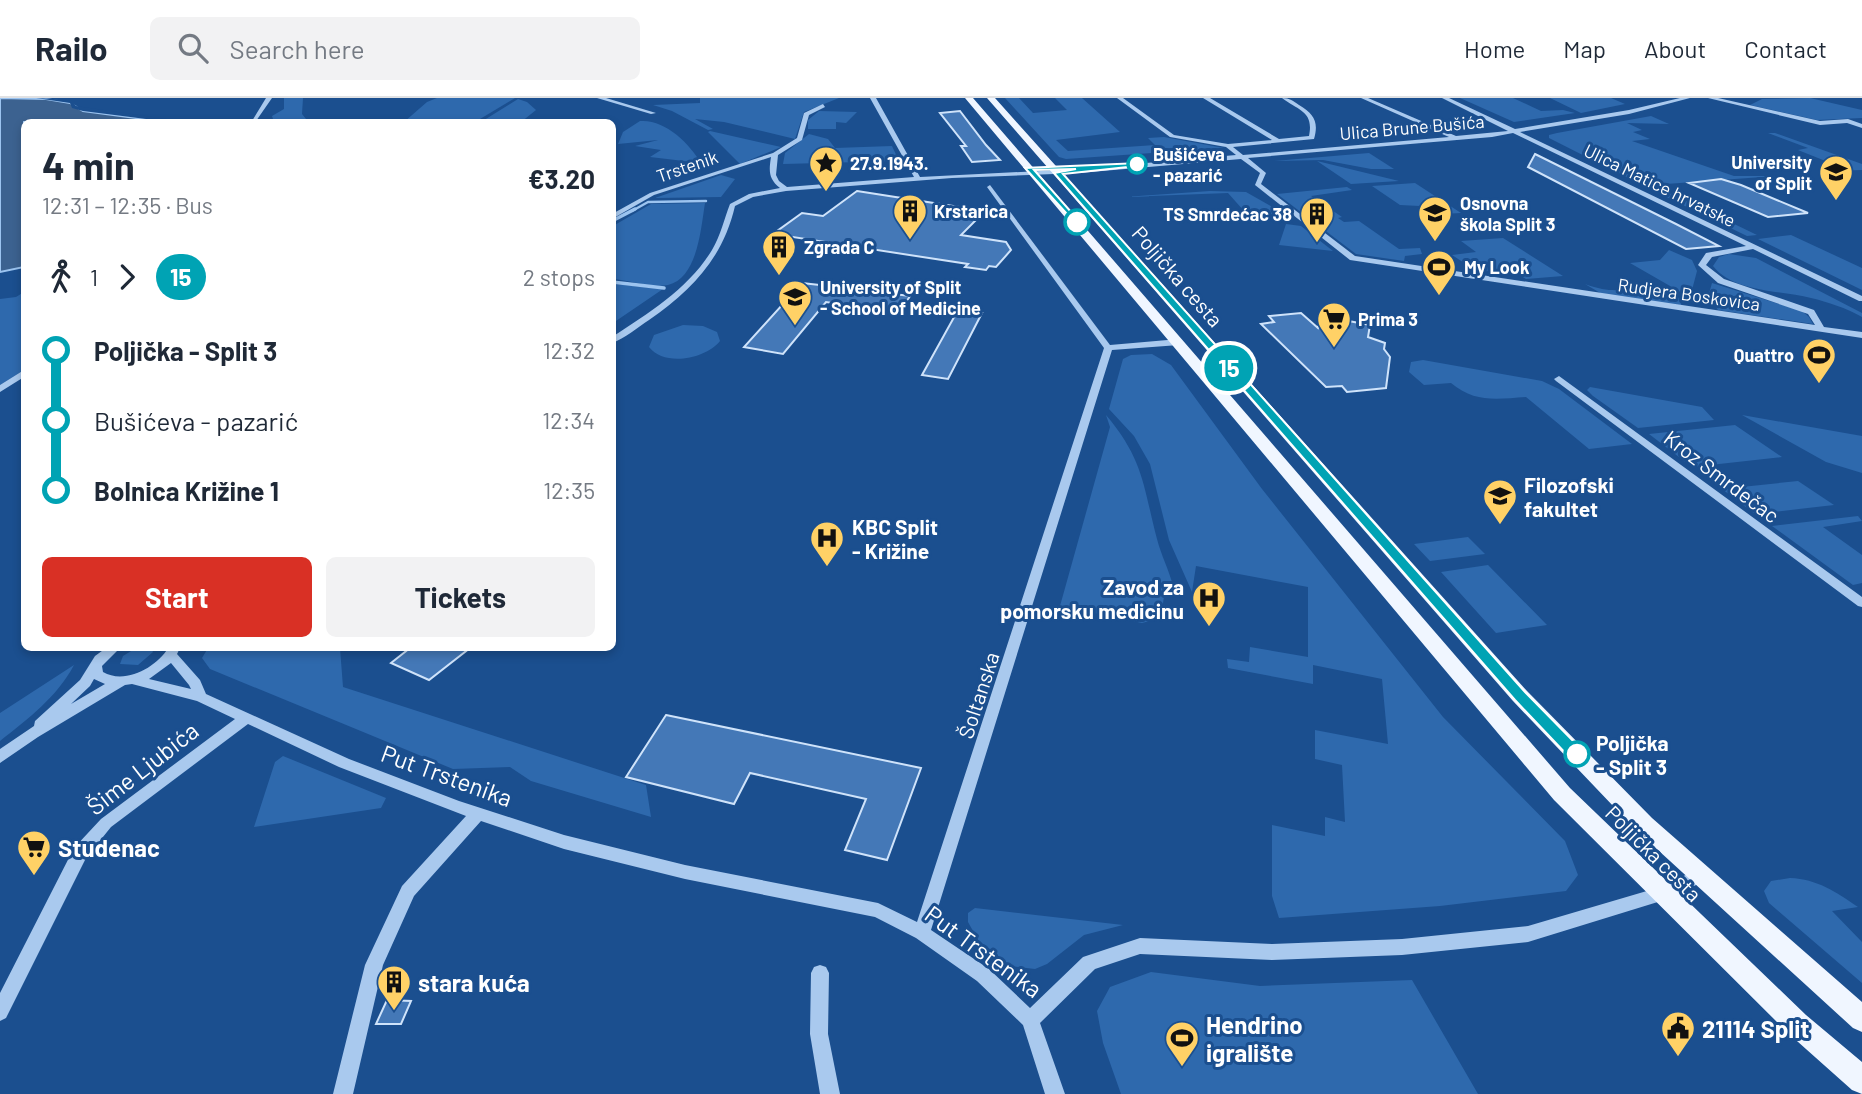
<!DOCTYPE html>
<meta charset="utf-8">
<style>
:root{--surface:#fff;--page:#f2f2f3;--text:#1f2937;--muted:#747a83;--line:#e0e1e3;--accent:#d93025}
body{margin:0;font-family:Barlow,sans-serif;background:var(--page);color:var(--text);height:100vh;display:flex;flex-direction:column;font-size:26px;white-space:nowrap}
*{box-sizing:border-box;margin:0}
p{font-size:23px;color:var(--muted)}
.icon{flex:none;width:38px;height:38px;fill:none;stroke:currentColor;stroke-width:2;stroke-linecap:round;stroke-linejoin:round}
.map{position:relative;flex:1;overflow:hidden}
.side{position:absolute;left:21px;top:21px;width:595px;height:532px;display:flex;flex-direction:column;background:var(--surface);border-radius:10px;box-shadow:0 4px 10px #0003}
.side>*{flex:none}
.badge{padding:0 14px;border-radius:23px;font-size:24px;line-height:46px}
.map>.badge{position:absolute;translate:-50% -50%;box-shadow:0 0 0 4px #fff}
.legs{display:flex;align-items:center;gap:10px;height:77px;padding:0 21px;font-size:23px}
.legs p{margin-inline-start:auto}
.summary{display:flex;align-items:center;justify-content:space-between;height:119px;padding:0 21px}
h1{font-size:38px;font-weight:700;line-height:52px}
.action{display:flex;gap:14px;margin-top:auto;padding:14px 21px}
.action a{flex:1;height:80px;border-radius:10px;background:var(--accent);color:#fff;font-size:28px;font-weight:700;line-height:80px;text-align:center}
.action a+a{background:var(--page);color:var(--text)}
ul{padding:0 21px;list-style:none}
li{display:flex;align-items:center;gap:24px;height:70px;font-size:26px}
li i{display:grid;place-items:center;width:10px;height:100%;margin:0 9px;background:currentColor}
li i::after{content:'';width:18px;height:18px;margin:-9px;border:5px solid;border-radius:50%;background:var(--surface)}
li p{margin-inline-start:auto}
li:first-child i{background:linear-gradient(#0000 50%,currentColor 0)}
li:last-child i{background:linear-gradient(currentColor 50%,#0000 0)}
header{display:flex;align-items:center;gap:42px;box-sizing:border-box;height:98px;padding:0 35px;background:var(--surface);border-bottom:2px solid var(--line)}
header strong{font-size:33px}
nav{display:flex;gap:38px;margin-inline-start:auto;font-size:24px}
.search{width:490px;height:63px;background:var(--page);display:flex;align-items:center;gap:18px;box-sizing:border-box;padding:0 24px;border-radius:10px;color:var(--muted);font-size:26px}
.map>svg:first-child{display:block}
.green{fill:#2e69ad}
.water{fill:#3c6290;stroke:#9cc4f0;stroke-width:2}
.pier{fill:#1b4f8f}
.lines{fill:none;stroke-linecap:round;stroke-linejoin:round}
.stream-far1{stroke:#9cc4f0;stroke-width:2.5}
.stream{stroke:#9cc4f0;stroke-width:3.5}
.building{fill:#4478b7;stroke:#cfe3fa;stroke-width:2}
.minor{fill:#a9c9ee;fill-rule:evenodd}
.major{fill:#f0f6ff;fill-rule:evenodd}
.line-1{fill:#00a3b4;stroke:#fff;stroke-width:2}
.stop-1-dot{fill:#fff;stroke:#00a3b4;stroke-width:3.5}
.labels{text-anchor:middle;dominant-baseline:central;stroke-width:6;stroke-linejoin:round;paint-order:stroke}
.far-street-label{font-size:18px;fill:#fff;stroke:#1b4f8f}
.far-stop-label{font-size:18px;font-weight:bold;fill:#fff;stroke:#1b4f8f;text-anchor:start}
.far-poi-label{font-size:18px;font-weight:bold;fill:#fff;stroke:#1b4f8f;text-anchor:start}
.street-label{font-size:21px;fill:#fff;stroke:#1b4f8f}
.poi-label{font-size:21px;font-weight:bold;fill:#fff;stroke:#1b4f8f;text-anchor:start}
.stop-label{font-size:21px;font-weight:bold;fill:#fff;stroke:#1b4f8f;text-anchor:start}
.near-street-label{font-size:24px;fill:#fff;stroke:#1b4f8f}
.near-poi-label{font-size:24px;font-weight:bold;fill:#fff;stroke:#1b4f8f;text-anchor:start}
</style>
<header>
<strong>Railo</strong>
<div class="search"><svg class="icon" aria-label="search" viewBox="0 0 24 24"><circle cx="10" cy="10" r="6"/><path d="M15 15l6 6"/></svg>Search here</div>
<nav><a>Home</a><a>Map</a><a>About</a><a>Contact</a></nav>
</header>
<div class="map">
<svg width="1862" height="996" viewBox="0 0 1862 996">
<rect width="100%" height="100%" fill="#1b4f8f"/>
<!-- green -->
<path class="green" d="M284,0H303L302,16L306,21L303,24H274L272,18L284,11Z
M437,0H515L475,24H373L378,22L404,24L427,4Z
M700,0H839L804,14L795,41L724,24L695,21L713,31L708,32L672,13L653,7L700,5Z
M1005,0H1019L1033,15L1067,12L1055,0H1082L1120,34L1056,42L1068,53L1155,47L1148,40L1164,39L1224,50L1066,61L1059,59Z
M1460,0H1513L1541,13L1563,12L1575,15L1514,24Z
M1550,0H1611L1625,6L1581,15Z
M1810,0L1862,12V20L1817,22L1750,7L1762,1Z
M518,1L527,4L536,12L521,24H481Z
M819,13L857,14L846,25L836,24V31H808V22Z
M1651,18L1669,26L1627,25L1642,32L1633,34L1650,41L1632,43L1734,78H1776L1666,86L1634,71L1624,72L1652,86L1642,87L1549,40V37L1557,35Z
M640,23C665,21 689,45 701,65L650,59L661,52L635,48L658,42L618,46L623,34Z
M708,34L710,33L781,49L740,66Z
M1768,35H1775L1862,66V72L1830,73L1828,64L1798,52L1808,50Z
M809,36L828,41L835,50L892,48L899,63L783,66L785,55Z
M1369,55L1394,71H1371L1323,62L1274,63Z
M1317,63L1399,83L1351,86Z
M721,77L735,81L721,99L655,100Z
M1415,85L1461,115L1442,116L1420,108L1400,107L1372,88Z
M1347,89L1352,92L1311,98L1342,119L1338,120L1344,124L1359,123L1399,151L1420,150L1422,156L1405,158L1404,163L1356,156L1277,96Z
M1664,92L1757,137L1747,138L1654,93Z
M1210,93L1246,94L1285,116L1277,118L1244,113L1228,95L1124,99Z
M705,105C701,129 698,180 668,187C652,190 628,182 613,181V128L651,106Z
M1286,126L1301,128L1333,153L1279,147Z
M1791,137L1862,170V192L1758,141Z
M1503,140L1563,178L1526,181L1510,171L1478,174L1452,157L1476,154L1461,143Z
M1669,152L1692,162L1697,173L1692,192L1696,198L1684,196L1630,165L1660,162Z
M1729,156L1756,160L1862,215V219C1846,210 1828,204 1811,200C1781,192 1734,195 1713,168L1719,159Z
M1712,185L1802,213L1809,219L1813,226L1718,212L1708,199Z
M613,186L663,191L613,225Z
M1585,186C1620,199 1629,187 1658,190C1665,191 1673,197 1679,200L1682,209L1602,196Z
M24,194V272L0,287V201L16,199Z
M683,227L703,228L717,234L720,243C706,261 664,269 649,249L654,237Z
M1152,256L1171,267L1262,391L1443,619L1565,743L1578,777L1566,793L1440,808L1279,820L1272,798V727L1325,738V719L1345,724L1342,667L1315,661V632L1388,646L1382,581L1313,567V586L1228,570L1227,561L1249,564L1250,549L1308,559V489L1196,468L1192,494L1169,442L1150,366L1134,338L1109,311L1123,261L1131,257Z
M1423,262L1542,283L1559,291L1632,346L1589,351L1526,299C1496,301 1475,305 1451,285L1424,287L1409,274L1411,264Z
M1590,289L1702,309L1714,322L1638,330L1593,298L1587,292Z
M1106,317C1144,362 1143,388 1157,441C1161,457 1169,472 1173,488L1164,498L1161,520L1142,525L1060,508L1110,329Z
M1742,317L1862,338V375L1826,364Z
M1735,327L1782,359L1692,369L1649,336Z
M1798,383L1834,407L1755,416L1722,391Z
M1858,418L1862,423L1823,429L1862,457V485L1853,487L1772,428Z
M1468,439L1485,456L1430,463L1414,446Z
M1488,467L1547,527L1496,535L1441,474Z
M136,550H151L153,554L138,567L120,566L123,558Z
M208,550H340L343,589L646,687L651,719L531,683L510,669L453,671L210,571L202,560Z
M74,567C57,599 28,621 0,643V615Z
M283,658L386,700L381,710L254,729L275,664Z
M1790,780C1817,781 1836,794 1858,809L1832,813L1862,844V885L1769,805L1764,793L1771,783Z
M975,810L1123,827L1084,837L1047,866L1035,871L1011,868L978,842L968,824V815Z
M1151,874L1260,888L1412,882L1478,996H1121L1103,945L1097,913L1110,889Z"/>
<!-- water -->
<path class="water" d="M0,0L46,1L70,5L83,13L166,24H24V169L0,174Z"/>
<!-- pier -->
<path class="pier" d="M36,0L71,2L76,8L167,21L170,24L83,13L72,10L70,5Z"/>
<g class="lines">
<!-- stream-far1 -->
<path class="stream-far1" d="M632,113L648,104L706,103"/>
<!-- stream -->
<path class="stream" d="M612,123L635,111
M612,184L664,190"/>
</g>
<!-- building -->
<path class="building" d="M960,13L986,47L1000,62L972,64L961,48H966L940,15Z
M1535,56L1676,126L1719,148L1686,151L1528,69Z
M1721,81L1741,87L1808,115L1768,119L1689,85Z
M857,93L985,113L961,137L1006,144L1011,152L996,169L989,168L986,172L965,169L968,166L773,136L802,115L823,118Z
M802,185L855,191L910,198L900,214L826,204L783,256L744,249Z
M958,212L982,215L948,281L922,277Z
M1301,215L1318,230L1322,218L1370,227L1368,239L1385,245L1384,251L1390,259L1386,290L1347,294L1342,288L1326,289L1261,226L1274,224L1269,218Z
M410,550H470L429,582L391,565Z
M666,617L921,670L887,762L845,752L866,701L750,675L734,706L626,679Z
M387,902L411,903L401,926H376Z"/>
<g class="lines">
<!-- minor -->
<path class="minor" d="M266,0H272L256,23H252Z
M597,0H606L656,15L651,16Z
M870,0H876L920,79L1079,71L1236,57L1226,49L1170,39L1117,0H1123L1174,37L1228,46L1272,42L1203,0H1210L1279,41L1309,38C1314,13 1299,13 1282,0C1290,0 1293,3 1299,7C1314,16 1319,24 1314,41L1233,49L1243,57L1449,39L1361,0H1368L1456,38L1508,33L1442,0H1449L1515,31L1629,12L1680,0H1690L1629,16L1520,34L1862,198V203H1859L1753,151L1712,159L1706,167L1724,181L1814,212L1824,229L1862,234V240L1350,162L1255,87L1260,75L1241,61L1079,75L952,80L786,93L753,99L735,108C723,160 692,192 649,222C637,230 625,240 612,245V239C649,215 689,190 712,152C721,137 724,121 730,106L749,96L780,90C768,81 769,72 771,59L654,97L612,121V116L650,95L773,55L797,40L804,15L823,6L825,9L809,17L802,42L778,57L776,77L779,83L787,89L914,79ZM1513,35L1746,148L1706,155L1698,167L1718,185L1808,216L1815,227L1355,158L1261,86L1266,75L1248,60L1492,39Z
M1708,0H1718L1820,23L1848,21L1862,26V30L1847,25L1820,27Z
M990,87L1110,247L1179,241L1183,244L1179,247L1112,252L931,832L989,871L1030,910L1083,859L1140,840L1272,846L1402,841L1528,828L1657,790L1701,770L1707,772L1709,777L1707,782L1661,803L1528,844L1402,857L1272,862L1140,856L1095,871L1040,925L1065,996H1045L1023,927L977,883L916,840L875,819L685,781L564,751L481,723L414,798L383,867L353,996H333L365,867L402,788L466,718L339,669L248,626L111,729L86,760L6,920L0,923V895L74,750L101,721L235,621L197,603L132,586L125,587L38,639L0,665V651L34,628L35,623L80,582L95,558L106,550H120L102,568L103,574C125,587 157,569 168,550H180L177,556L200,582L206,596L349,661L459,703L564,737L685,767L878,805L917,824L1104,250L987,89ZM171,565L189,587L191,591L149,581ZM94,581L105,586L71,606L90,588Z
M24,272V279L0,294V287Z
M1559,278L1862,499V509L1858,508L1556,283L1554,281Z
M820,867L826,869L829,875L828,936L840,996H820L810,936L811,875L814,869Z"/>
<!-- major -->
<path class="major" d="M965,0H973L1570,690L1806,917L1862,964V996L1852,992L1788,935L1554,702Z
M987,0H995L1527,593L1652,720L1862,904V934L1853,930L1636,732L1513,603Z"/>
</g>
<!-- line-1 -->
<path class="line-1" d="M1139,65L1137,68L1063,76L1525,594L1582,652V661H1571L1515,602L1054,75L1076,71L1034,72L1079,123L1077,127L1025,70Z"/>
<!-- icons -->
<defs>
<g id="sight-pin" transform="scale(1.75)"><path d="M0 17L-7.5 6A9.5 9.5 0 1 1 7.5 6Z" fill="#ffd166" stroke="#1b4f8f"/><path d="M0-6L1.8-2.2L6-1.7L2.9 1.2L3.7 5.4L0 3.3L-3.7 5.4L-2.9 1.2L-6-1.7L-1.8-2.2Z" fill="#111"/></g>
<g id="university-pin" transform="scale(1.75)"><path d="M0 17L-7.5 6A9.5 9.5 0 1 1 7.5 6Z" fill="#ffd166" stroke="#1b4f8f"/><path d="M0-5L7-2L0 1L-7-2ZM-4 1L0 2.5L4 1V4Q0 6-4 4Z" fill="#111"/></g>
<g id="building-pin" transform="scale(1.75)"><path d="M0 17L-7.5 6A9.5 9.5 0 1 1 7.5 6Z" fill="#ffd166" stroke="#1b4f8f"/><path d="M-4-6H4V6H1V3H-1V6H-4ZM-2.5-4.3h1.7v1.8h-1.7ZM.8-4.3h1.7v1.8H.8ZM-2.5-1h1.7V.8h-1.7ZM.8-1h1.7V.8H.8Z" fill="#111"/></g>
<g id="school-pin" transform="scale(1.75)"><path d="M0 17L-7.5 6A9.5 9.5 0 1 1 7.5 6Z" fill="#ffd166" stroke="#1b4f8f"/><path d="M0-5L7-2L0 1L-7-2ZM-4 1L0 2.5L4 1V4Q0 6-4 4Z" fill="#111"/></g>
<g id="stadium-pin" transform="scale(1.75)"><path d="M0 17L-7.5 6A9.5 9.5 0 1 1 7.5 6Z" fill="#ffd166" stroke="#1b4f8f"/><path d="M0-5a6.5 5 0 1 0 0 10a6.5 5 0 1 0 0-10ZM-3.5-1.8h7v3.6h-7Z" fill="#111"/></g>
<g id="supermarket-pin" transform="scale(1.75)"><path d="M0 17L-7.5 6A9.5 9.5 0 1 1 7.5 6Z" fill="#ffd166" stroke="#1b4f8f"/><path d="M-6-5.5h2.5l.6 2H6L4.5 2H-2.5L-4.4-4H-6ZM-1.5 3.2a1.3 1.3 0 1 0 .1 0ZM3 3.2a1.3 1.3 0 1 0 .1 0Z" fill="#111"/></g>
<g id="hospital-pin" transform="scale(1.75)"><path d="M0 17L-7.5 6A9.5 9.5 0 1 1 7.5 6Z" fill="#ffd166" stroke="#1b4f8f"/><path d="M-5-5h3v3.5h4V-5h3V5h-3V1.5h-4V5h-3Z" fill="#111"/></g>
<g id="civic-pin" transform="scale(1.75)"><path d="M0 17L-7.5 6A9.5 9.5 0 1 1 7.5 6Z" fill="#ffd166" stroke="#1b4f8f"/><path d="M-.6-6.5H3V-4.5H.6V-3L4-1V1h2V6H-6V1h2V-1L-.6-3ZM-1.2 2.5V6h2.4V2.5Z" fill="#111"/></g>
</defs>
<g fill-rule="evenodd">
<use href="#sight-pin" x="826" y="65"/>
<use href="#university-pin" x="1836" y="74"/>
<use href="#building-pin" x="910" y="113"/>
<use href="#school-pin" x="1435" y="115"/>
<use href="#building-pin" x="1317" y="116"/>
<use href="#building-pin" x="779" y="149"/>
<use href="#stadium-pin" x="1439" y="169"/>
<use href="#university-pin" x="795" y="199"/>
<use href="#supermarket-pin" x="1334" y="221"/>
<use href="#stadium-pin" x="1819" y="257"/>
<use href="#university-pin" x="1500" y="398"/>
<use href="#hospital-pin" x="827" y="440"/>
<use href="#hospital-pin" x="1209" y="500"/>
<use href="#supermarket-pin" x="34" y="749"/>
<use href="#building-pin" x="394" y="884"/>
<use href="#civic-pin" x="1678" y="930"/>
<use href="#stadium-pin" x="1182" y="940"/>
</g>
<!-- markers -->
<g class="stop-1-dot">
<circle cx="1137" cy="66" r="9"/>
<circle cx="1077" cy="124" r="12"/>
<circle cx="1577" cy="656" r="12"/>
</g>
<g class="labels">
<!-- far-street labels -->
<g class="far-street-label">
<text transform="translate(1412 29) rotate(-5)">Ulica Brune Bušića</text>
<text transform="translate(687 68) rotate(-19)">Trstenik</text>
<text transform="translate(1660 87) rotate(26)">Ulica Matice hrvatske</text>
<text transform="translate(1689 196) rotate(8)">Rudjera Boskovica</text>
</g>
<!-- far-stop labels -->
<g class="far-stop-label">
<text x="1153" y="56">Bušićeva<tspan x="1153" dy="21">- pazarić</tspan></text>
</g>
<!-- far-poi labels -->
<g class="far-poi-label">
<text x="1812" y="64" text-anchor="end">University<tspan x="1812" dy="21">of Split</tspan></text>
<text x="850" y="65">27.9.1943.</text>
<text x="1460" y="105">Osnovna<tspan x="1460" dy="21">škola Split 3</tspan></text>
<text x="934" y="113">Krstarica</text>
<text x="1292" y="116" text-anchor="end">TS Smrdećac 38</text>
<text x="804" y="149">Zgrada C</text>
<text x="1464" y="169">My Look</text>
<text x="820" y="189">University of Split<tspan x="820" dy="21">- School of Medicine</tspan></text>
<text x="1358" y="221">Prima 3</text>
<text x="1794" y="257" text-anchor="end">Quattro</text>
</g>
<!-- street labels -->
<g class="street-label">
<text transform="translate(1178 178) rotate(49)">Poljička cesta</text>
<text transform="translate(1722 378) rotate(37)">Kroz Smrdečac</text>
<text transform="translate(978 597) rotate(-72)">Šoltanska</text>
<text transform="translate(1654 755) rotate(45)">Poljička cesta</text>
</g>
<!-- poi labels -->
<g class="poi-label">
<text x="1524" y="386">Filozofski<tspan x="1524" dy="24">fakultet</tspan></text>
<text x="852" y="428">KBC Split<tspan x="852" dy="24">- Križine</tspan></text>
<text x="1184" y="488" text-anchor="end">Zavod za<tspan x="1184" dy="24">pomorsku medicinu</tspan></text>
</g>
<!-- stop labels -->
<g class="stop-label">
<text x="1596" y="644">Poljička<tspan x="1596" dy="24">- Split 3</tspan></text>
</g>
<!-- near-street labels -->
<g class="near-street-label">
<text transform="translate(142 670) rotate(-38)">Šime Ljubića</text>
<text transform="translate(447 677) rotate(20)">Put Trstenika</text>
<text transform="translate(984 853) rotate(36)">Put Trstenika</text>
</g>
<!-- near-poi labels -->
<g class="near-poi-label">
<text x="58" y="749">Studenac</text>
<text x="418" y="884">stara kuća</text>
<text x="1206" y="926">Hendrino<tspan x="1206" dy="28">igralište</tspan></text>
<text x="1702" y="930">21114 Split</text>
</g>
</g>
</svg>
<b class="badge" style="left:1229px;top:270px;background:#00a3b4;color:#fff">15</b>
<section class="side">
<div class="summary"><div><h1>4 min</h1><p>12:31 – 12:35 · Bus</p></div><b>€3.20</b></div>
<div class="legs"><svg class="icon" aria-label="walk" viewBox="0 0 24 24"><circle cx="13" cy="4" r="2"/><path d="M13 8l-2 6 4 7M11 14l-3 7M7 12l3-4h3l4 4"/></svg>1<svg class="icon" aria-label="forward" viewBox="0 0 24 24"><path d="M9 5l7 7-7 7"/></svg><b class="badge" style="background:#00a3b4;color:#fff">15</b><p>2 stops</p></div>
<ul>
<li><i style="color:#00a3b4"></i><b>Poljička - Split 3</b><p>12:32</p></li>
<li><i style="color:#00a3b4"></i><span>Bušićeva - pazarić</span><p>12:34</p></li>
<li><i style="color:#00a3b4"></i><b>Bolnica Križine 1</b><p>12:35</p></li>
</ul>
<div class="action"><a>Start</a><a>Tickets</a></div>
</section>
</div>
